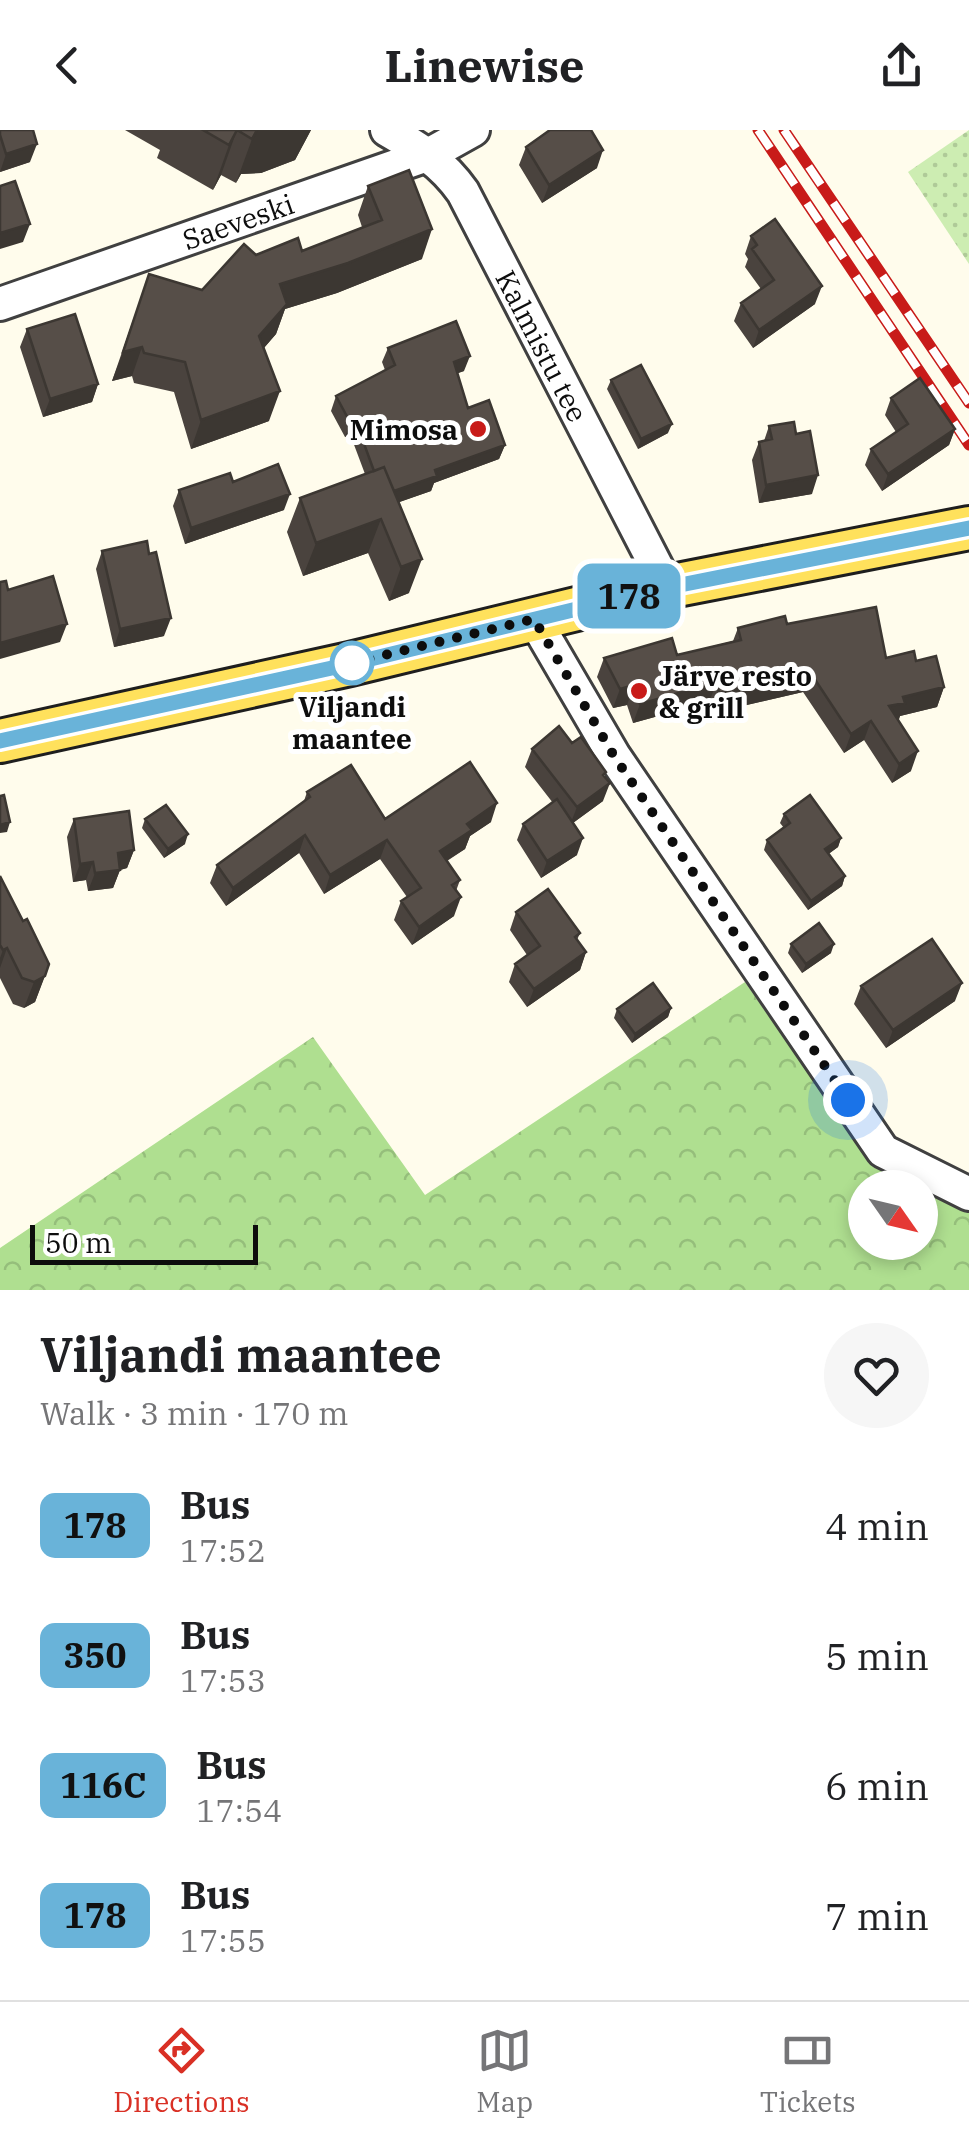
<!DOCTYPE html>
<meta charset="utf-8">
<style>
:root{--surface:#fff;--page:#f6f6f6;--text:#202124;--muted:#757577;--line:#e0e0e0;--accent:#d93025}
body{margin:0;font-family:"IBM Plex Serif",serif;background:var(--page);color:var(--text);height:100vh;display:flex;flex-direction:column;font-size:38px;white-space:nowrap}
*{box-sizing:border-box;margin:0}
p{font-size:32px;color:var(--muted)}
.icon{flex:none;width:55px;height:55px;fill:none;stroke:currentColor;stroke-width:2;stroke-linecap:round;stroke-linejoin:round}
.map{position:relative;height:1160px;overflow:hidden}
.panel{display:flex;flex-direction:column;background:var(--surface);flex:1}
.panel>*{flex:none}
.badge{padding:0 20px;border-radius:15px;font-size:35px;line-height:65px}
.needle{width:65px;rotate:124deg}
.controls{position:absolute;left:848px;top:1040px;display:grid;gap:20px}
.controls a{display:grid;place-items:center;width:90px;height:90px;border-radius:50%;background:var(--surface);box-shadow:0 5px 15px #0003;font-size:50px}
.scale{position:absolute;left:30px;bottom:25px;width:228px;box-sizing:border-box;padding-left:10px;border:5px solid #0d0d0d;border-top:0;font-size:28px;line-height:35px;white-space:nowrap;color:#0d0d0d;-webkit-text-stroke:8px #fff;paint-order:stroke}
.you{position:absolute;width:50px;height:50px;margin:-25px;border:8px solid #fff;border-radius:50%;background:#1a73e8;box-shadow:0 0 0 15px #1a73e833}
.map>.badge{position:absolute;translate:-50% -50%;box-shadow:0 0 0 5px #fff}
.round{display:grid;place-items:center;flex:none;width:105px;height:105px;border-radius:52px;background:var(--page)}
.summary{display:flex;align-items:center;justify-content:space-between;height:170px;padding:0 40px}
h1{font-size:48px;font-weight:800;line-height:75px}
ul{padding:0;list-style:none}
li{display:flex;align-items:center;gap:30px;height:130px;padding:0 40px}
li div{flex:1}
li b{display:block;font-size:38px}
li em{font-style:normal}
li .badge{min-width:110px;font-weight:700;text-align:center}
header{display:flex;justify-content:space-between;align-items:center;height:130px;padding:0 40px;background:var(--surface);font-size:45px;font-weight:800}
.menu{display:flex;justify-content:space-around;align-items:center;height:140px;border-top:2px solid var(--line);background:var(--surface);font-size:28px;color:var(--muted)}
.menu a{display:grid;justify-items:center;gap:5px}
.menu .on{color:var(--accent)}
.map>svg:first-child{display:block}
.forest{fill:url(#forest-crowns);fill-rule:evenodd}
.park{fill:url(#park-dots)}
.lines{fill:none;stroke-linecap:round;stroke-linejoin:round}
.minor-casing{stroke:#404040;stroke-width:38}
.major-casing{stroke:#1e1e1e;stroke-width:48}
.minor{stroke:#fff;stroke-width:32}
.major{stroke:#ffe15c;stroke-width:42}
.rail-casing{stroke:#c81b19;stroke-width:11}
.rail{stroke:#fff;stroke-width:8;stroke-dasharray:22;stroke-linecap:butt}
.wall{fill:#4a433e}
.shaded-wall{fill:#3c3732}
.building{fill:#564e48;stroke:#3c3732;stroke-width:2.5}
.line-casing{stroke:#fff;stroke-width:22}
.line{stroke:#69b3d9;stroke-width:15}
.walk{stroke:#0d0d0d;stroke-width:10;stroke-dasharray:0 18}
.poi-dot{fill:#c81b19;stroke:#fff;stroke-width:4}
.stop-dot{fill:#fff;stroke:#69b3d9;stroke-width:5}
.labels{text-anchor:middle;dominant-baseline:central;stroke-width:10;stroke-linejoin:round;paint-order:stroke}
.street-label{font-size:28px;fill:#0d0d0d;stroke:#fff}
.poi-label{font-size:28px;font-weight:bold;fill:#0d0d0d;stroke:#fff;text-anchor:end}
.stop-label{font-size:28px;font-weight:bold;fill:#0d0d0d;stroke:#fff}
</style>
<header><svg class="icon" aria-label="back" viewBox="0 0 24 24"><path d="M15 5l-7 7 7 7"/></svg>Linewise<svg class="icon" aria-label="share" viewBox="0 0 24 24"><path d="M12 15V3M7 8l5-5 5 5M5 13v7h14v-7"/></svg></header>
<div class="map">
<svg width="969" height="1160" viewBox="0 0 969 1160">
<defs>
<pattern id="forest-crowns" width="20" height="18" patternUnits="userSpaceOnUse" patternTransform="scale(2.5)"><rect width="20" height="18" fill="#afdf90"/><path d="M2 6a3 3 0 1 1 6 0M12 15a3 3 0 1 1 6 0" fill="none" stroke="#95be7b"/></pattern>
<pattern id="park-dots" width="8" height="8" patternUnits="userSpaceOnUse" patternTransform="scale(2.5)"><rect width="8" height="8" fill="#cdedb2"/><path d="M2 2h.1M6 6h.1" fill="none" stroke="#afca98" stroke-width="1.8" stroke-linecap="round"/></pattern>
</defs>
<rect width="100%" height="100%" fill="#fffcec"/>
<!-- forest -->
<path class="forest" d="M745,852L870,1031L969,1079V1160H0V1118L313,907L425,1065ZM865,1058H920V1112H865Z"/>
<!-- park -->
<path class="park" d="M969,0V134L908,42Z"/>
<g class="lines">
<!-- minor casing -->
<g class="minor-casing">
<g id="minor">
<path id="s1" d="M387,0C418,18 442,32 463,62L667,457"/>
<path id="s2" d="M0,174L430,24L473,0"/>
<path d="M534,489L614,626L883,1021L969,1064"/>
</g>
</g>
<!-- major casing -->
<g class="major-casing">
<path id="major" d="M0,611L350,534L667,457L969,398"/>
</g>
<!-- minor -->
<use href="#minor" class="minor"/>
<!-- major -->
<use href="#major" class="major"/>
<!-- rail casing -->
<g class="rail-casing">
<path id="rail" d="M758,0L969,315
M784,0L969,273"/>
</g>
<!-- rail -->
<use href="#rail" class="rail"/>
</g>
<!-- wall -->
<path class="wall" d="M0,0L30,32L0,42Z
M125,0H311L295,30L261,43L241,44L236,53L221,45L213,60L157,28L160,20Z
M526,17L597,38L542,73L519,35Z
M368,56L422,129L337,163L285,179L276,204L264,218L269,291L191,319L174,262L134,253L132,246L112,251L149,144L202,160L256,125L302,121L362,97L358,85Z
M751,106L815,174L753,218L734,191L741,173L761,159L745,137L748,129L745,124Z
M27,199L98,254L92,272L43,287L20,217Z
M388,218L464,241L457,243L468,278L505,315L499,329L434,353L431,361L399,372L409,463L389,471L368,423L303,446L287,402L300,368L365,344L350,304L345,307L331,281L336,266L385,240L382,232Z
M611,250L668,303L638,319L607,259Z
M891,268L955,299L949,315L882,361L865,335L871,319L896,302L885,285Z
M769,296L812,364L759,373L752,330L759,312L764,311Z
M233,352L284,380L185,414L173,376L179,360Z
M102,421L164,506L114,517L96,439Z
M787,494L886,528L916,531L944,557L937,577L900,586L898,590L911,641L892,653L864,610L844,623L803,562L712,583L709,572L633,593L627,575L613,578L597,547L604,528L677,525L733,511L738,498Z
M572,613L603,671L573,693L577,725L541,748L517,710L523,694L553,673L525,637L532,619Z
M307,662L385,689L491,692L470,706L465,719L447,731L460,750L456,761L454,786L412,815L394,790L401,771L407,767L380,729L324,764L299,723L226,776L210,753L217,735L304,671Z
M784,684L841,708L838,717L828,724L845,746L842,756L808,780L764,720L767,710L784,698L780,693Z
M74,689L134,720L127,738L120,740L113,758L88,761L86,750L73,752L67,707Z
M145,689L185,714L164,728L142,698Z
M0,746L23,791L49,834L35,872L24,878L13,874L0,848Z
M516,782L580,803L577,810L586,822L580,840L527,877L509,852L515,834L527,825L510,800Z
M791,814L831,823L802,843L788,823Z
M861,856L955,871L886,918L854,874Z
M671,878L668,887L632,913L614,888L617,879Z"/>
<!-- shaded-wall -->
<path class="shaded-wall" d="M237,0L221,45L213,60L229,15Z
M257,0H311L295,30L261,43L241,44L236,53L252,9Z
M37,14L30,32L0,42L6,24Z
M603,20L597,38L542,73L549,55Z
M30,94L23,112L0,119V103Z
M432,99L422,129L337,163L285,179L276,204L248,236L280,154Z
M822,156L815,174L753,218L759,200Z
M142,217L132,246L112,251L123,222Z
M470,226L464,241L448,247L454,232Z
M98,254L92,272L43,287L50,269Z
M280,261L269,291L191,319L201,290Z
M355,289L350,304L345,307L350,292Z
M672,294L668,303L638,319L641,309Z
M955,299L949,315L882,361L888,344Z
M505,315L499,329L434,353L431,361L377,380L383,365L435,340Z
M818,345L812,364L759,373L766,355Z
M290,364L284,380L185,414L191,398Z
M381,389L368,423L303,446L316,413Z
M422,429L409,463L389,471L401,437Z
M171,488L164,506L114,517L120,499Z
M67,494L60,512L0,529V513Z
M810,542L803,562L712,583L719,563Z
M717,552L709,572L633,593L640,574Z
M634,555L627,575L613,578L620,559Z
M944,557L937,577L900,586L898,593L889,576L903,567Z
M871,591L864,610L844,623L851,604Z
M918,621L911,641L892,653L899,634Z
M610,653L603,671L570,695L577,677Z
M497,673L491,692L470,706L465,719L433,739L440,721L467,694Z
M10,692L7,702L0,703V695Z
M188,704L185,714L164,728L168,719Z
M305,705L299,723L226,776L233,758Z
M583,708L577,725L541,748L547,731Z
M841,708L838,717L822,729L825,719Z
M387,710L380,729L324,764L330,745Z
M134,720L127,738L120,740L113,758L88,761L95,743L118,723Z
M93,732L86,750L73,752L80,734Z
M845,746L842,756L808,780L811,771Z
M461,767L454,786L412,815L419,797Z
M834,814L831,823L802,843L806,834Z
M7,818L0,838V828L3,820Z
M586,822L580,840L527,877L534,859Z
M45,846L35,872L24,878L34,852Z
M962,853L955,871L886,918L893,900Z
M671,878L668,887L632,913L635,904Z"/>
<!-- building -->
<path class="building" d="M0,0H33L37,14L6,24L0,5Z
M203,0H257L252,9L237,0L229,15Z
M550,0H591L603,20L549,55L526,17Z
M409,40L432,99L348,133L280,154L287,174L259,206L280,261L201,290L185,232L144,223L142,217L123,222L149,144L202,160L244,114L256,125L298,108L302,121L382,90L368,56Z
M15,51L30,94L0,103V56Z
M775,89L822,156L759,200L741,173L774,150L752,119L757,115L751,106Z
M75,184L98,254L50,269L27,199Z
M456,191L470,226L454,232L468,278L489,270L505,315L435,340L437,346L394,361L384,337L374,341L355,289L350,292L336,266L395,235L388,218Z
M641,235L672,294L641,309L611,250Z
M920,248L955,299L888,344L871,319L908,294L891,268Z
M794,292L796,304L810,301L818,345L766,355L759,312L772,309L769,296Z
M278,334L290,364L191,398L179,360L230,343L233,352Z
M384,337L422,429L401,437L381,389L316,413L300,368Z
M147,411L149,424L156,422L171,488L120,499L102,421Z
M53,446L67,494L0,513V452L6,451L8,460Z
M876,477L886,528L914,521L916,531L936,526L944,557L903,567L905,573L889,576L918,621L899,634L871,591L851,604L810,542L719,563L717,552L640,574L634,555L620,559L604,528L672,508L677,525L741,510L738,498L761,492L785,486L787,494Z
M559,596L572,613L581,607L606,642L603,645L610,653L577,677L532,619Z
M470,632L497,673L467,694L472,700L440,721L460,750L452,755L461,767L419,797L401,771L421,758L387,710L330,745L305,705L233,758L217,735L310,667L307,662L351,635L385,689Z
M4,665L10,692L0,695V666Z
M810,665L841,708L825,719L845,746L811,771L767,710L790,693L784,684Z
M557,669L583,708L547,731L523,694Z
M166,675L188,704L168,719L145,689Z
M129,681L134,720L118,723L120,740L95,743L93,732L80,734L74,689Z
M0,746L23,791L27,789L49,834L45,846L34,852L22,848L7,818L3,820L0,815Z
M548,759L580,803L575,807L586,822L534,859L515,834L540,816L516,782Z
M819,793L834,814L806,834L791,814Z
M932,809L962,853L893,900L861,856Z
M653,853L671,878L635,904L617,879Z"/>
<g class="lines">
<!-- line casing -->
<g class="line-casing">
<path id="line" d="M0,611L350,534L655,460L969,398"/>
</g>
<!-- line -->
<use href="#line" class="line"/>
<!-- walk -->
<path class="walk" d="M352,533L534,489L614,626L848,970"/>
</g>
<!-- markers -->
<g class="poi-dot">
<circle cx="478" cy="299" r="10"/>
<circle cx="639" cy="561" r="10"/>
</g>
<circle class="stop-dot" cx="352" cy="533" r="20"/>
<g class="labels">
<!-- street labels -->
<g class="street-label">
<text stroke="none"><textPath href="#s2" startOffset="252">Saeveski</textPath></text>
<text stroke="none"><textPath href="#s1" startOffset="272">Kalmistu tee</textPath></text>
</g>
<!-- poi labels -->
<g class="poi-label">
<text x="458" y="299">Mimosa</text>
<text x="659" y="545" text-anchor="start">Järve resto<tspan x="659" dy="32">&amp; grill</tspan></text>
</g>
<!-- stop labels -->
<g class="stop-label">
<text x="352" y="576">Viljandi<tspan x="352" dy="32">maantee</tspan></text>
</g>
</g>
</svg>
<div class="controls">
<a><svg class="needle" viewBox="-14 -14 28 28"><path d="M0-13l5 13h-10z" fill="#e53935"/><path d="M0 13l5-13h-10z" fill="#757577"/></svg></a>
</div>
<div class="scale">50 m</div>
<div class="you" style="left:848px;top:970px"></div>
<b class="badge" style="left:629px;top:466px;background:#69b3d9;color:#111">178</b>
</div>
<section class="panel">
<div class="summary"><div><h1>Viljandi maantee</h1><p>Walk · 3 min · 170 m</p></div><a class="round"><svg class="icon" aria-label="heart" viewBox="0 0 24 24"><path d="M12 20l-8-8c-3-5 5-10 8-4 3-6 11-1 8 4z"/></svg></a></div>
<ul>
<li><span class="badge" style="background:#69b3d9;color:#111">178</span><div><b>Bus</b><p>17:52</p></div><em>4 min</em></li>
<li><span class="badge" style="background:#69b3d9;color:#111">350</span><div><b>Bus</b><p>17:53</p></div><em>5 min</em></li>
<li><span class="badge" style="background:#69b3d9;color:#111">116C</span><div><b>Bus</b><p>17:54</p></div><em>6 min</em></li>
<li><span class="badge" style="background:#69b3d9;color:#111">178</span><div><b>Bus</b><p>17:55</p></div><em>7 min</em></li>
</ul>
</section>
<nav class="menu">
<a class="on"><svg class="icon" aria-label="directions" viewBox="0 0 24 24"><path d="M12 3l9 9-9 9-9-9zM9 14v-3h6M13 9l2 2-2 2"/></svg>Directions</a>
<a><svg class="icon" aria-label="map" viewBox="0 0 24 24"><path d="M3 6l6-2 6 2 6-2v14l-6 2-6-2-6 2zM9 4v14M15 6v14"/></svg>Map</a>
<a><svg class="icon" aria-label="tickets" viewBox="0 0 24 24"><path d="M3 7h18v10H3zM15 7v10"/></svg>Tickets</a>
</nav>
